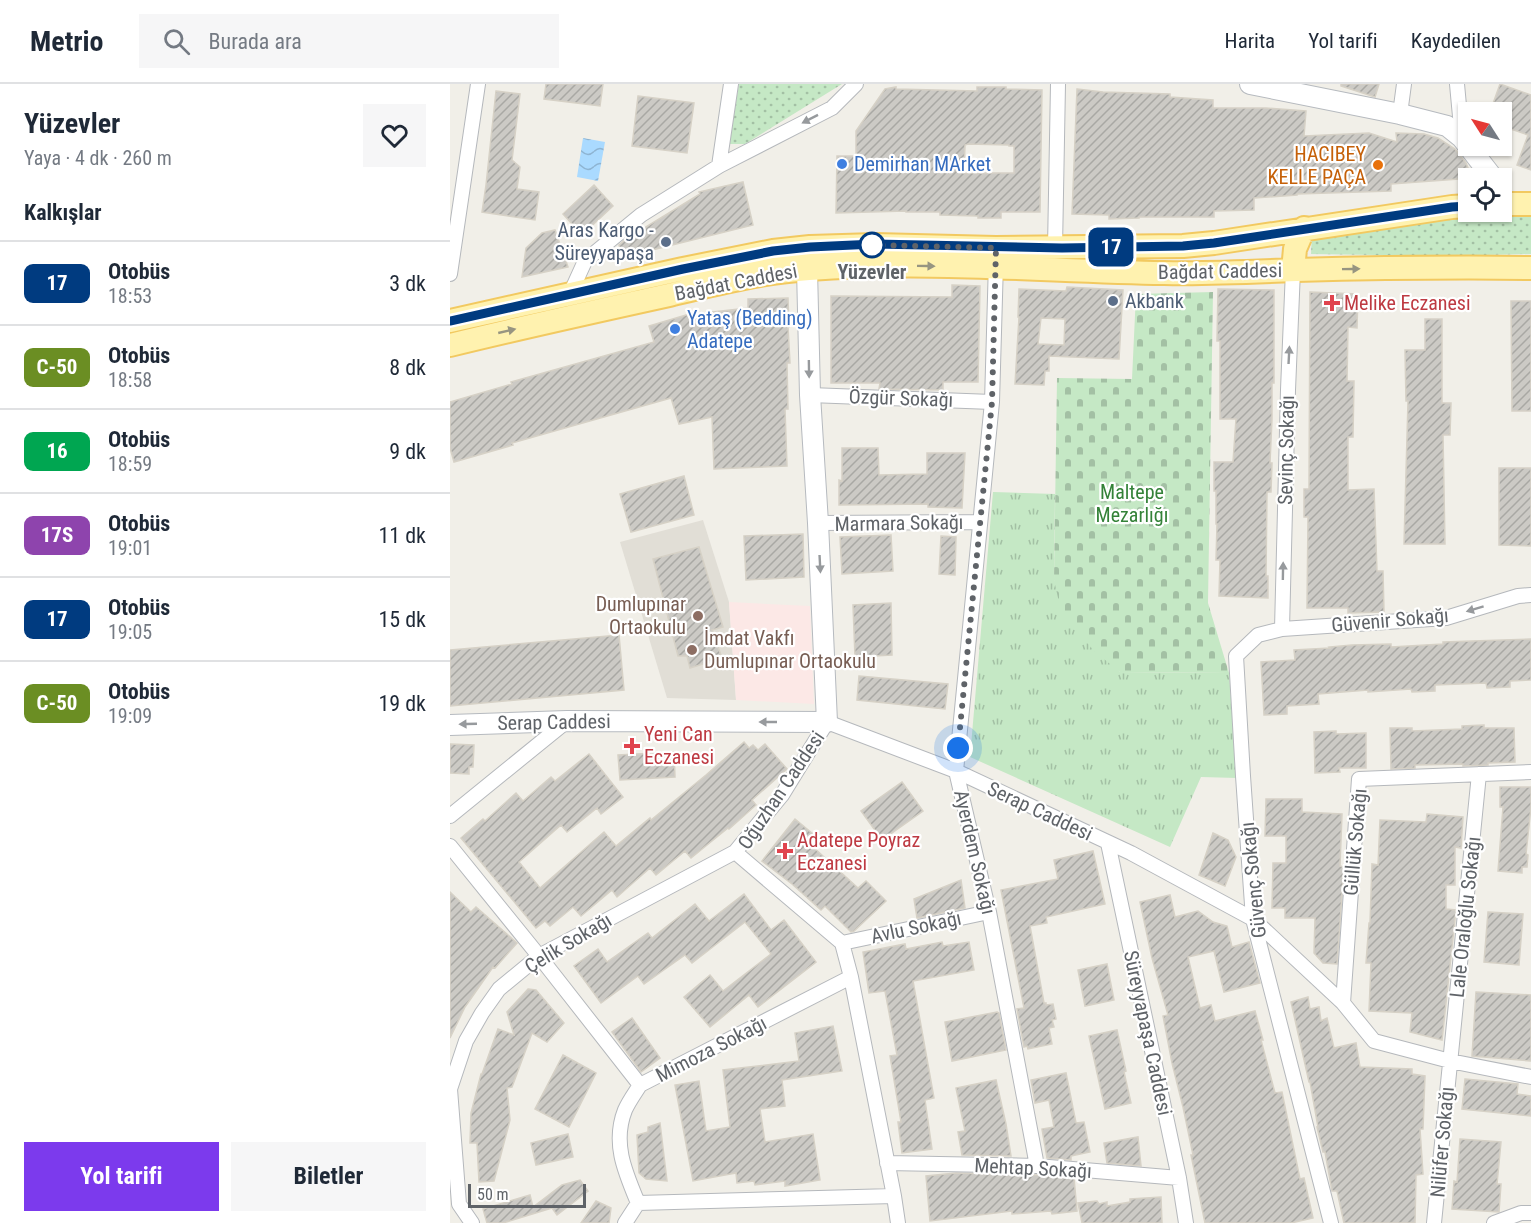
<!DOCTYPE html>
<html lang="tr">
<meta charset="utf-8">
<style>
:root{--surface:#fff;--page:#f6f6f7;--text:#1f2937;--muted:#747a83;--line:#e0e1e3;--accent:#7c3aed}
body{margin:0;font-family:"Roboto Condensed",sans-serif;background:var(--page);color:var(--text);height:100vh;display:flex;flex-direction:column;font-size:22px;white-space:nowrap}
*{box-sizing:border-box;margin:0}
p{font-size:20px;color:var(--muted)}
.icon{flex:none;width:33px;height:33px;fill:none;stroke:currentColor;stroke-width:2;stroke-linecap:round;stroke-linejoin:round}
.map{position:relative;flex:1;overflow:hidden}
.details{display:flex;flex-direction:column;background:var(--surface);width:450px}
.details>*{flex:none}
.badge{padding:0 12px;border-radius:9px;font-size:21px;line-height:39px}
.needle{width:39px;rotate:306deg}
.tools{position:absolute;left:1008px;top:18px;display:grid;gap:12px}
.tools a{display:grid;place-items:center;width:54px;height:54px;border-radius:0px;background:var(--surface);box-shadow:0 2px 4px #0004;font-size:30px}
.scale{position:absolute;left:18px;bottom:15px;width:118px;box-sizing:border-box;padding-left:6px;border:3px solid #5f6368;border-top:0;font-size:16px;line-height:21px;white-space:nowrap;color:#5f6368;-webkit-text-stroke:4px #fff;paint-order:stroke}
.you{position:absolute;width:30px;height:30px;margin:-15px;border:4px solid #fff;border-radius:50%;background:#1a73e8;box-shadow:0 0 0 9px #1a73e833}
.map>.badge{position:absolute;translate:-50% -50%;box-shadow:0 0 0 3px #fff}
h2{padding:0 24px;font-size:22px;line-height:54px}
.round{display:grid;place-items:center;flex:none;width:63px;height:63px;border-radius:0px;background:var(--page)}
.overview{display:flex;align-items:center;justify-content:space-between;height:102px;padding:0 24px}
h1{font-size:28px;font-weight:700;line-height:45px}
.primary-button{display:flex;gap:12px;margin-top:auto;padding:12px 24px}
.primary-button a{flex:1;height:69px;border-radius:0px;background:var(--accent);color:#fff;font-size:24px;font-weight:700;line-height:69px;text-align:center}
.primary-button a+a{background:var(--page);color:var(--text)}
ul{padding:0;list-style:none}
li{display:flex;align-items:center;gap:18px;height:84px;padding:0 24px;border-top:2px solid var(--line)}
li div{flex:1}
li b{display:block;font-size:22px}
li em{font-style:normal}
li .badge{min-width:66px;font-weight:700;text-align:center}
header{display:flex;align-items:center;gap:36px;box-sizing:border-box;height:84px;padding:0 30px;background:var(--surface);border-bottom:2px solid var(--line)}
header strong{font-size:28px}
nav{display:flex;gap:33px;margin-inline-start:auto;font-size:21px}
.search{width:420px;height:54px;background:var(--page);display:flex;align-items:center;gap:15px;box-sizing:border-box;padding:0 21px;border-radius:0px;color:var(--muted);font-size:22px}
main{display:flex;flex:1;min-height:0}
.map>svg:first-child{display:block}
.education{fill:#e1ded6}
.medical{fill:#fce8e6}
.grass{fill:url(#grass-tufts)}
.cemetery{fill:url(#cemetery-stones)}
.park{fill:url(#park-dots)}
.water{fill:url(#water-waves)}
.building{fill:url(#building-hatch);stroke:#d6d1c6;stroke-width:1.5;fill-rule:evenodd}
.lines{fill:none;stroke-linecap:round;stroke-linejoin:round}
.street-casing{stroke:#b5b8bc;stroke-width:16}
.secondary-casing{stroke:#b6babf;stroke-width:22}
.primary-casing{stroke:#f2c960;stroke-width:26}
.street{stroke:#fff;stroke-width:14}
.secondary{stroke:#fff;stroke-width:20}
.primary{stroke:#fff2af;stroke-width:22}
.oneway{fill:#979a9d}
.oneway2{fill:#979581}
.line-casing{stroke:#fff;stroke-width:14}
.line{stroke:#003b80;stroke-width:9}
.walk{stroke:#5f6368;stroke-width:6;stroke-dasharray:0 10.8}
.shop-dot{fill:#3f7fe0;stroke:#fff;stroke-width:2}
.food-dot{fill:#e8710a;stroke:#fff;stroke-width:2}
.service-dot{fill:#5c6f8a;stroke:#fff;stroke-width:2}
.stop-dot{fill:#fff;stroke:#003b80;stroke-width:3}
.health-dot{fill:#e0444e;stroke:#fff;stroke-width:2}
.education-dot{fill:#8d6e63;stroke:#fff;stroke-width:2}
.labels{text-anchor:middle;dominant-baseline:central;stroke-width:4.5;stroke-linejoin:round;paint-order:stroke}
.food-label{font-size:20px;fill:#c56008;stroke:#fff;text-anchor:end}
.shop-label{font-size:20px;fill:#366cbe;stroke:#fff;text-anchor:start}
.service-label{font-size:20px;fill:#4e5e75;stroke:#fff;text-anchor:end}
.street-label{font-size:20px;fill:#5f6368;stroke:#fff}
.stop-label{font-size:20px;font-weight:bold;fill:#5f6368;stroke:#fff}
.health-label{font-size:20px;fill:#be3a42;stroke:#fff;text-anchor:start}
.park-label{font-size:20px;fill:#348238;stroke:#fff}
.education-label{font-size:20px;fill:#785e54;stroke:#fff;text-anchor:end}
</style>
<header>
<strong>Metrio</strong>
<div class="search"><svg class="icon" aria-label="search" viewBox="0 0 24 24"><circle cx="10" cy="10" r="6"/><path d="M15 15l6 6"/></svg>Burada ara</div>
<nav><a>Harita</a><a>Yol tarifi</a><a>Kaydedilen</a></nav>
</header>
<main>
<section class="details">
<div class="overview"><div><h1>Yüzevler</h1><p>Yaya · 4 dk · 260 m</p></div><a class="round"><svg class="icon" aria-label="heart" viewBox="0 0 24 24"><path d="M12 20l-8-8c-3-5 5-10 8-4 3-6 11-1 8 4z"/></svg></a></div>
<h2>Kalkışlar</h2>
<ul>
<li><span class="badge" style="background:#003b80;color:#fff">17</span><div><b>Otobüs</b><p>18:53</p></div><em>3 dk</em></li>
<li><span class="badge" style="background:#6b8e23;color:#fff">C-50</span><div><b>Otobüs</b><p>18:58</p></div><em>8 dk</em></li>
<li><span class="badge" style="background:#00a651;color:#fff">16</span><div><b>Otobüs</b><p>18:59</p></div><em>9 dk</em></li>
<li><span class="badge" style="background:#8e44ad;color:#fff">17S</span><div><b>Otobüs</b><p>19:01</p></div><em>11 dk</em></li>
<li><span class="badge" style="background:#003b80;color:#fff">17</span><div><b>Otobüs</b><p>19:05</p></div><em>15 dk</em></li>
<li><span class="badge" style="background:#6b8e23;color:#fff">C-50</span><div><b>Otobüs</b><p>19:09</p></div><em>19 dk</em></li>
</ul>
<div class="primary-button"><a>Yol tarifi</a><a>Biletler</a></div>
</section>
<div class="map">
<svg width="1081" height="1139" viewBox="0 0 1081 1139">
<defs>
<pattern id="grass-tufts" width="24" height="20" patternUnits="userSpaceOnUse" patternTransform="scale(1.5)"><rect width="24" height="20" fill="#c5e8c5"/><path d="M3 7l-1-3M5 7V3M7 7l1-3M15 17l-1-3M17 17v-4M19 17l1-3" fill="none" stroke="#a3c0a4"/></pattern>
<pattern id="cemetery-stones" width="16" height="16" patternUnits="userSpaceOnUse" patternTransform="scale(1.5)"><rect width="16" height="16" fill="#c5e8c5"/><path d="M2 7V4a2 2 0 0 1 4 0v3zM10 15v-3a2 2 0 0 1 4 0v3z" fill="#a3c0a4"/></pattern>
<pattern id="park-dots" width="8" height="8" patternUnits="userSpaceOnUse" patternTransform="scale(1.5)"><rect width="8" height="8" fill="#c5e8c5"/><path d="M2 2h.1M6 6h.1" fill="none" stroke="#a3c0a4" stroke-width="1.8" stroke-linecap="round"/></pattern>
<pattern id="water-waves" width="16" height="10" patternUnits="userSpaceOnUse" patternTransform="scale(1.5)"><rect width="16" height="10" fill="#aadaff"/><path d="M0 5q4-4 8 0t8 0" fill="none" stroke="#8eb4d2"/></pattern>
<pattern id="building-hatch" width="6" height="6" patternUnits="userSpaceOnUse" patternTransform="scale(1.5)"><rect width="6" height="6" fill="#cccac5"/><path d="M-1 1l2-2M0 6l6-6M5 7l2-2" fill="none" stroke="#a9a8a4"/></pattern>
</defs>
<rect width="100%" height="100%" fill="#f1efe8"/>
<!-- education -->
<path class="education" d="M253,436L279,518L286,616L217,614L170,458Z"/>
<!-- medical -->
<path class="medical" d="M279,518L360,522L364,620L286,616Z"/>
<!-- grass -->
<path class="grass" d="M543,408L605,410L604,496L670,588L779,589L787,694L751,693L720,763L520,673Z"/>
<!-- cemetery -->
<path class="cemetery" d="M763,208L758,519L779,589L670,588L644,567L611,527L604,496L607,294L682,295L686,210Z"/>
<!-- park -->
<path class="park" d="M289,0H392L295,60H279Z
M1037,128H1081V170L996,172L861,170L862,150Z"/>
<!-- water -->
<path class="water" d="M133,54L155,58L148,97L127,93Z"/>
<!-- building -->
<path class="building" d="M96,0H153L150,22L94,15Z
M891,0H929L925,13L891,2Z
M1050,0L1081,11V86L1067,81L1078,51L1052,42V28H1040Z
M446,3V5L527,7V3H556V5L592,6L590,128H551V134H528V132L490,131V128H456V127L386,129L387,72H406V47L435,5ZM518,60L559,61V62H564V89H514L515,61Z
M627,5L653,8L720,10V13L763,16V24H816L856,27L854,52L919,49L947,58L946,49L974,50L988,54L1005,65L1016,79L1022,94L941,100V107L847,110V111L804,114V126L764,127V133H689V134L659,135V131L622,130Z
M46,7L70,10L62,76L70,83L67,105L89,108L85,136L32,128L36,101Z
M188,12L244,19L237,69L182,62Z
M293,98L303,141L198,167L172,176L169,161L176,155L250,110L249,108Z
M144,101L163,122L132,151L113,130Z
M105,146L118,183L72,193L76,164L92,149Z
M502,201L530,202L528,298H493V306L429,305L430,299H381V212L502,213Z
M617,203L673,206L669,275L599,272V287H595L594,301L565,300L569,233H568L569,205L616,207ZM591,234L615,235L614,261L588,260Z
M768,205L824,206V299H822V335L820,379H822L821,408H817L816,492H818V514L769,512L770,476H766L767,440H766V407H764V378H783L786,335H770V257H767Z
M860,208L908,210L907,244L898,243L897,297H904L903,353H898V406L924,405L927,487H933L934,528L898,529V524H857L858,433H854V405H859Z
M338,214L339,243H338L340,279H337L338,325H335L337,382L264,385L262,333L229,340L221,314L62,359L63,361L4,378L0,364V318L62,300L61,298L204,258L199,242L236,231L298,224V215Z
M1061,217H1081V327H1062Z
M975,235H992V319H1001L1000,351H993L995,460H954L958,317H956L955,266H975Z
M392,364H428L429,391L477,390V369H515L512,424L478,423V420L389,421V396L392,397Z
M1049,384H1081V462L1049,461Z
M234,392L244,431L181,448L170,410Z
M353,450L354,493L296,496L294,452Z
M441,451L443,487L392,490L390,453Z
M491,452L506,453L505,491L489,490Z
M249,463L273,543L262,546L272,574L240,584L237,572H228L203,475Z
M441,519L442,571L405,573L403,521Z
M169,551L174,606L0,622V566Z
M1081,555V596L1060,597V603L1037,604L1036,599L985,601V607L962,608L961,605L918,608V606L868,610L869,620L837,622V630L814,631L811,578L845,576L844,566L880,564L879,563L902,561L941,560V563L993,560V558Z
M409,592L498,600L495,625L407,616Z
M1034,641V644H1064L1065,678L1038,679V681L1013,682V680L965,681V684L941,685L940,644H962V647L1012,645V642Z
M886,647V650L916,649V684H889L890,688L865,689L864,648Z
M294,658L299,664L303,661L308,666L315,660L337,685L302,716L306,721L279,745L278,744L241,774L235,767L206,791L200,784L167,813L162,806L131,832L123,823L100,842L95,837L86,844L11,754L33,735L35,737L66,709L73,717L101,693L105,697L139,670L173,713L151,730L147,724L117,748L111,741L69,778L90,804L154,748L166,762L200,734L201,736L256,691Z
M0,660L24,661L23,683H19V690L0,689Z
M224,668L225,693L170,696L168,671Z
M452,698L473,727L432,756L411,727Z
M1050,703H1081V723L1076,770L1078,771L1077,783H1072V789L1048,787L1053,723H1050Z
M816,715H852V728L892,730L890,782L894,783L887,880L873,879L864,869L865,834H835V824H822L823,779H836V752H815Z
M977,730L1013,733L1011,764L1005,763V801H996V825L1006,826L992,956L960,948L962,929L919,927L921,879H916L919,839H920L922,780L928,781L930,736L976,738Z
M345,735L368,754L362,762L408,804L416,797L436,817L404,847L401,848L375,822L371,826L342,800L312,777Z
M763,749L778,756L786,773L775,802L749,791Z
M643,767L655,820L596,833L597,839L580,842L594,919H596V921L603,920L606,935L602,936L604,943L599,944L602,960L578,965L577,962L574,963L567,925L574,924L551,806L608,795L604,776Z
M511,796L515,824L467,834L464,815Z
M0,808L21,828L26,823L67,859L45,884L43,883L15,923L0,954Z
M294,810L321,846L334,836L366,878L308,923L299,911L260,943L234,913L260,891L273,907L321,870L295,838L242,879L235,871L194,900L188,892L151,919L124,882L148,865L157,878L198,849L202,854L245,820L259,837Z
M720,811L725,833L748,827L763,838L777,842L782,863L799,858L810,899L774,908L764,867L738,873L750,924L761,921L765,937L805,927L813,956H811L825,1009L832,1008L850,1095L854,1094L863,1134L841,1139H755L741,1071H743L733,1023L722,979L713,932L718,931L702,874L690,818Z
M1038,828L1073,830L1069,881L1034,878Z
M492,858L493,862L519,858L524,886L463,897L484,1014L475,1016L482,1065L452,1069L448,1038H451L440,972L447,971L435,907L419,909L413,868L455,860L456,865Z
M657,880L664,916L635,922L628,886Z
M78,905L86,906L114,939L97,958L82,949L62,1003L57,1004L60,1036L44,1097L29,1098L27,1059H20L21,1029L31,990H32L48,945L64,951L57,928Z
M1026,908L1081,911V977L1022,972Z
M858,913L860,925L869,923L871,937L877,934L884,964L906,959L910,983L962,985V990L975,992L973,1045H970L973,1090L966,1091L965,1139H894L887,1107H882L875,1068H873L867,1043H868L860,998H859L841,918Z
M547,928L549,929L556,966L502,977L495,938Z
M182,934L210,974L191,988L162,948Z
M383,942L392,987L332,996L335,1022L310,1025L315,1058L363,1050L370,1096L335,1102V1097L305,1101L304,1097L287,1099L286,1089L243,1097L225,1001L249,997L256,1047L280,1043L273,986L349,977L345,949Z
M667,946L676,987L674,988L681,1019L655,1025L639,952Z
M113,971L146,989L119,1043L85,1025Z
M616,989L626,1039L634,1038L640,1068L621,1072V1076L597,1074L592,1045L604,1043L599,1016L585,1019L581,996Z
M1015,995L1068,1000L1067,1010L1081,1012V1032L1012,1025Z
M546,996L556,1040L561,1072L512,1071L508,1048L515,1047L506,1004Z
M210,1039L217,1097L196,1095L189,1089L187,1051L198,1048V1043Z
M118,1050L123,1073L86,1081L81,1059Z
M688,1053L691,1082L657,1079L654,1059Z
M1010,1055L1051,1058L1047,1100H1051L1049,1128L1002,1125L1004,1097L1007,1098Z
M506,1089L587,1091L624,1094L627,1127L602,1130L601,1127L562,1130V1127L480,1137L476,1092Z
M130,1096L138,1107L107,1131L102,1124L53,1139H37L33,1125L80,1111L83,1123L112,1101Z
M711,1113L712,1139H632L628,1119L647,1117L649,1120L657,1118V1122L680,1118V1115Z
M146,1117L161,1124L159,1139H131Z"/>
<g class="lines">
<!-- street casing -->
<g class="street-casing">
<path id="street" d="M1007,0L1012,54
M950,30L954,0
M269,82L281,0
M605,164L608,0
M546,178L542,318L506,687L539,828L587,1082
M0,190L28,0
M120,210L135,177L191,131L269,82L382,24L406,0
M360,311L542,318
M368,439L530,438
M832,545L838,306L843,186
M0,732L117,637
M658,759L729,1094L736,1139
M0,762L89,872L190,1001
M285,768L392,859L401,893L444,1112L448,1139
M392,859L539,828
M893,919L909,695L1081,688
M437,1079L587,1082L729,1094
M188,1119L444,1112
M22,1139L9,1120L0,1005L16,957L32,929L49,905L89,872L285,768L332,711L377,638L506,687L681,769L803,835L893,919L924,957L1000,977L1081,993
M175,1139L188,1119C175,1088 162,1059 175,1026C179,1017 185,1009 190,1001L401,893
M881,1139L803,835L793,692L786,572L808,551L832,545L996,534L1068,512L1081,511
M984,1139L1029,690
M1044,1139L1071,1129H1081"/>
</g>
<!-- secondary casing -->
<g class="secondary-casing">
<path id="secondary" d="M800,0L950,30L997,42L1012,54L1043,94
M0,641L117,637L377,638L368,439L360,311L357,185"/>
</g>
<!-- primary casing -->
<g class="primary-casing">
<path id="primary" d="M1052,120H1081
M843,186L845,165L854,144
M0,237L233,185L323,167L360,163L425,161L546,164L733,162L764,159L1002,123L1018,122
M0,261C73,243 146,227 219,211C265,200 312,188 359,185C477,176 596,187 714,189C758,190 802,188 846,186C924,184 1003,183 1081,184"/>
</g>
<!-- street -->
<use href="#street" class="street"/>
<!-- secondary -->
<use href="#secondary" class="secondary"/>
<!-- primary -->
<use href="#primary" class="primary"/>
</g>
<!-- one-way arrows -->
<defs><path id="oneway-solid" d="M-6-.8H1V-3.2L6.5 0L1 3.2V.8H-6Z" transform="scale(1.5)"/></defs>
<g class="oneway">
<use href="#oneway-solid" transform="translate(360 35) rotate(153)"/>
<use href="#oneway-solid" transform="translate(839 271) rotate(-87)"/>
<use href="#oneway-solid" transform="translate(359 285) rotate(89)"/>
<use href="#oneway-solid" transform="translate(370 480) rotate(87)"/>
<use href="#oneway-solid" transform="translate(833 487) rotate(-89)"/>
<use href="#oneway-solid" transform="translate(1025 525) rotate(163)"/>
<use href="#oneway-solid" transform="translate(318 638) rotate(-180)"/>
<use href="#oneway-solid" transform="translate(18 640) rotate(178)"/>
</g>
<g class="oneway2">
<use href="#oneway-solid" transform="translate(476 182) rotate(1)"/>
<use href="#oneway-solid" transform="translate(901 185) rotate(-1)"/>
<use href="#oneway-solid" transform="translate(57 247) rotate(-13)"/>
</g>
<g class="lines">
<!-- line casing -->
<g class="line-casing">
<path id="line" d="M0,237L233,185L323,167L360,163L425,160L612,164L733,162L764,159L1002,123L1018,122"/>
</g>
<!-- line -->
<use href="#line" class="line"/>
<!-- walk -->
<path class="walk" d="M422,161L546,164L542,318L508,664"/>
</g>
<!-- markers -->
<g class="shop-dot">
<circle cx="392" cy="80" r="6"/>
<circle cx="225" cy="245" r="6"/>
</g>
<circle class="food-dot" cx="928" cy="81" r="6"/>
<g class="service-dot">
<circle cx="216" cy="158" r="6"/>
<circle cx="663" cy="217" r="6"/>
</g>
<circle class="stop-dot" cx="422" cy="161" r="12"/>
<g class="health-dot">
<path d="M879 210h6v6h6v6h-6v6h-6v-6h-6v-6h6z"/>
<path d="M179 653h6v6h6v6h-6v6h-6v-6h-6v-6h6z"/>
<path d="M332 758h6v6h6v6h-6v6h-6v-6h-6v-6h6z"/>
</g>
<g class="education-dot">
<circle cx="248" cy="532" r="6"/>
<circle cx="242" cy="566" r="6"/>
</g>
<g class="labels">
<!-- food labels -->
<g class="food-label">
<text x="916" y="70">HACIBEY<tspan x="916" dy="23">KELLE PAÇA</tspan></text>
</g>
<!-- shop labels -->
<g class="shop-label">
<text x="404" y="80">Demirhan MArket</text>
<text x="237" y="234">Yataş (Bedding)<tspan x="237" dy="23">Adatepe</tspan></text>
</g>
<!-- service labels -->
<g class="service-label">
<text x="204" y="146">Aras Kargo -<tspan x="204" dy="23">Süreyyapaşa</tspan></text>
<text x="675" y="217" text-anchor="start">Akbank</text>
</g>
<!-- street labels -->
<g class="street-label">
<text transform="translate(770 187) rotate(-1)">Bağdat Caddesi</text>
<text transform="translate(286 198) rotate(-11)">Bağdat Caddesi</text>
<text transform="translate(451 314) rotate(2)">Özgür Sokağı</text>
<text transform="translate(836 366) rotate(-89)">Sevinç Sokağı</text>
<text transform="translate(449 439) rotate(-1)">Marmara Sokağı</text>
<text transform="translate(940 536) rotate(-5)">Güvenir Sokağı</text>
<text transform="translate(104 638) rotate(-1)">Serap Caddesi</text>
<text transform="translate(331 706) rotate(-56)">Oğuzhan Caddesi</text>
<text transform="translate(590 727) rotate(25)">Serap Caddesi</text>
<text transform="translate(905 758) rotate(-85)">Güllük Sokağı</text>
<text transform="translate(525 768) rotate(77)">Ayerdem Sokağı</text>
<text transform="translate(803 796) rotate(-96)">Güvenç Sokağı</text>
<text transform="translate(1015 833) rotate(-84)">Lale Oraloğlu Sokağı</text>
<text transform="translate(466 843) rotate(-12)">Avlu Sokağı</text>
<text transform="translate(118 859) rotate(-31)">Çelik Sokağı</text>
<text transform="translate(698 949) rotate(78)">Süreyyapaşa Caddesi</text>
<text transform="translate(261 965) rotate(-27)">Mimoza Sokağı</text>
<text transform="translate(992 1058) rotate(-85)">Nilüfer Sokağı</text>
<text transform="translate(583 1084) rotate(3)">Mehtap Sokağı</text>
</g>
<!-- stop labels -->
<g class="stop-label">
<text x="422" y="188">Yüzevler</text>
</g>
<!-- health labels -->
<g class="health-label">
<text x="894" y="219">Melike Eczanesi</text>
<text x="194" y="650">Yeni Can<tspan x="194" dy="23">Eczanesi</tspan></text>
<text x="347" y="756">Adatepe Poyraz<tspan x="347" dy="23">Eczanesi</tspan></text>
</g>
<!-- park labels -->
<g class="park-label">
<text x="682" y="408">Maltepe<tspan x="682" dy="23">Mezarlığı</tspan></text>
</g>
<!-- education labels -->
<g class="education-label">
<text x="236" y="520">Dumlupınar<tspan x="236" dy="23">Ortaokulu</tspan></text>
<text x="254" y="554" text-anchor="start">İmdat Vakfı<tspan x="254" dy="23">Dumlupınar Ortaokulu</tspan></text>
</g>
</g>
</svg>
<div class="tools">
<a><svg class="needle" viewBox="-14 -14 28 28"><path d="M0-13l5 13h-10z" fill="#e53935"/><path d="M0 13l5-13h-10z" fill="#747a83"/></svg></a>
<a><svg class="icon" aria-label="locate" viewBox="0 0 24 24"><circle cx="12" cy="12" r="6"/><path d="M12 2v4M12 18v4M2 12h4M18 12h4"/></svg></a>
</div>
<div class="scale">50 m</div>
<div class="you" style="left:508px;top:664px"></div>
<b class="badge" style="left:661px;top:163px;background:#003b80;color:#fff">17</b>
</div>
</main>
